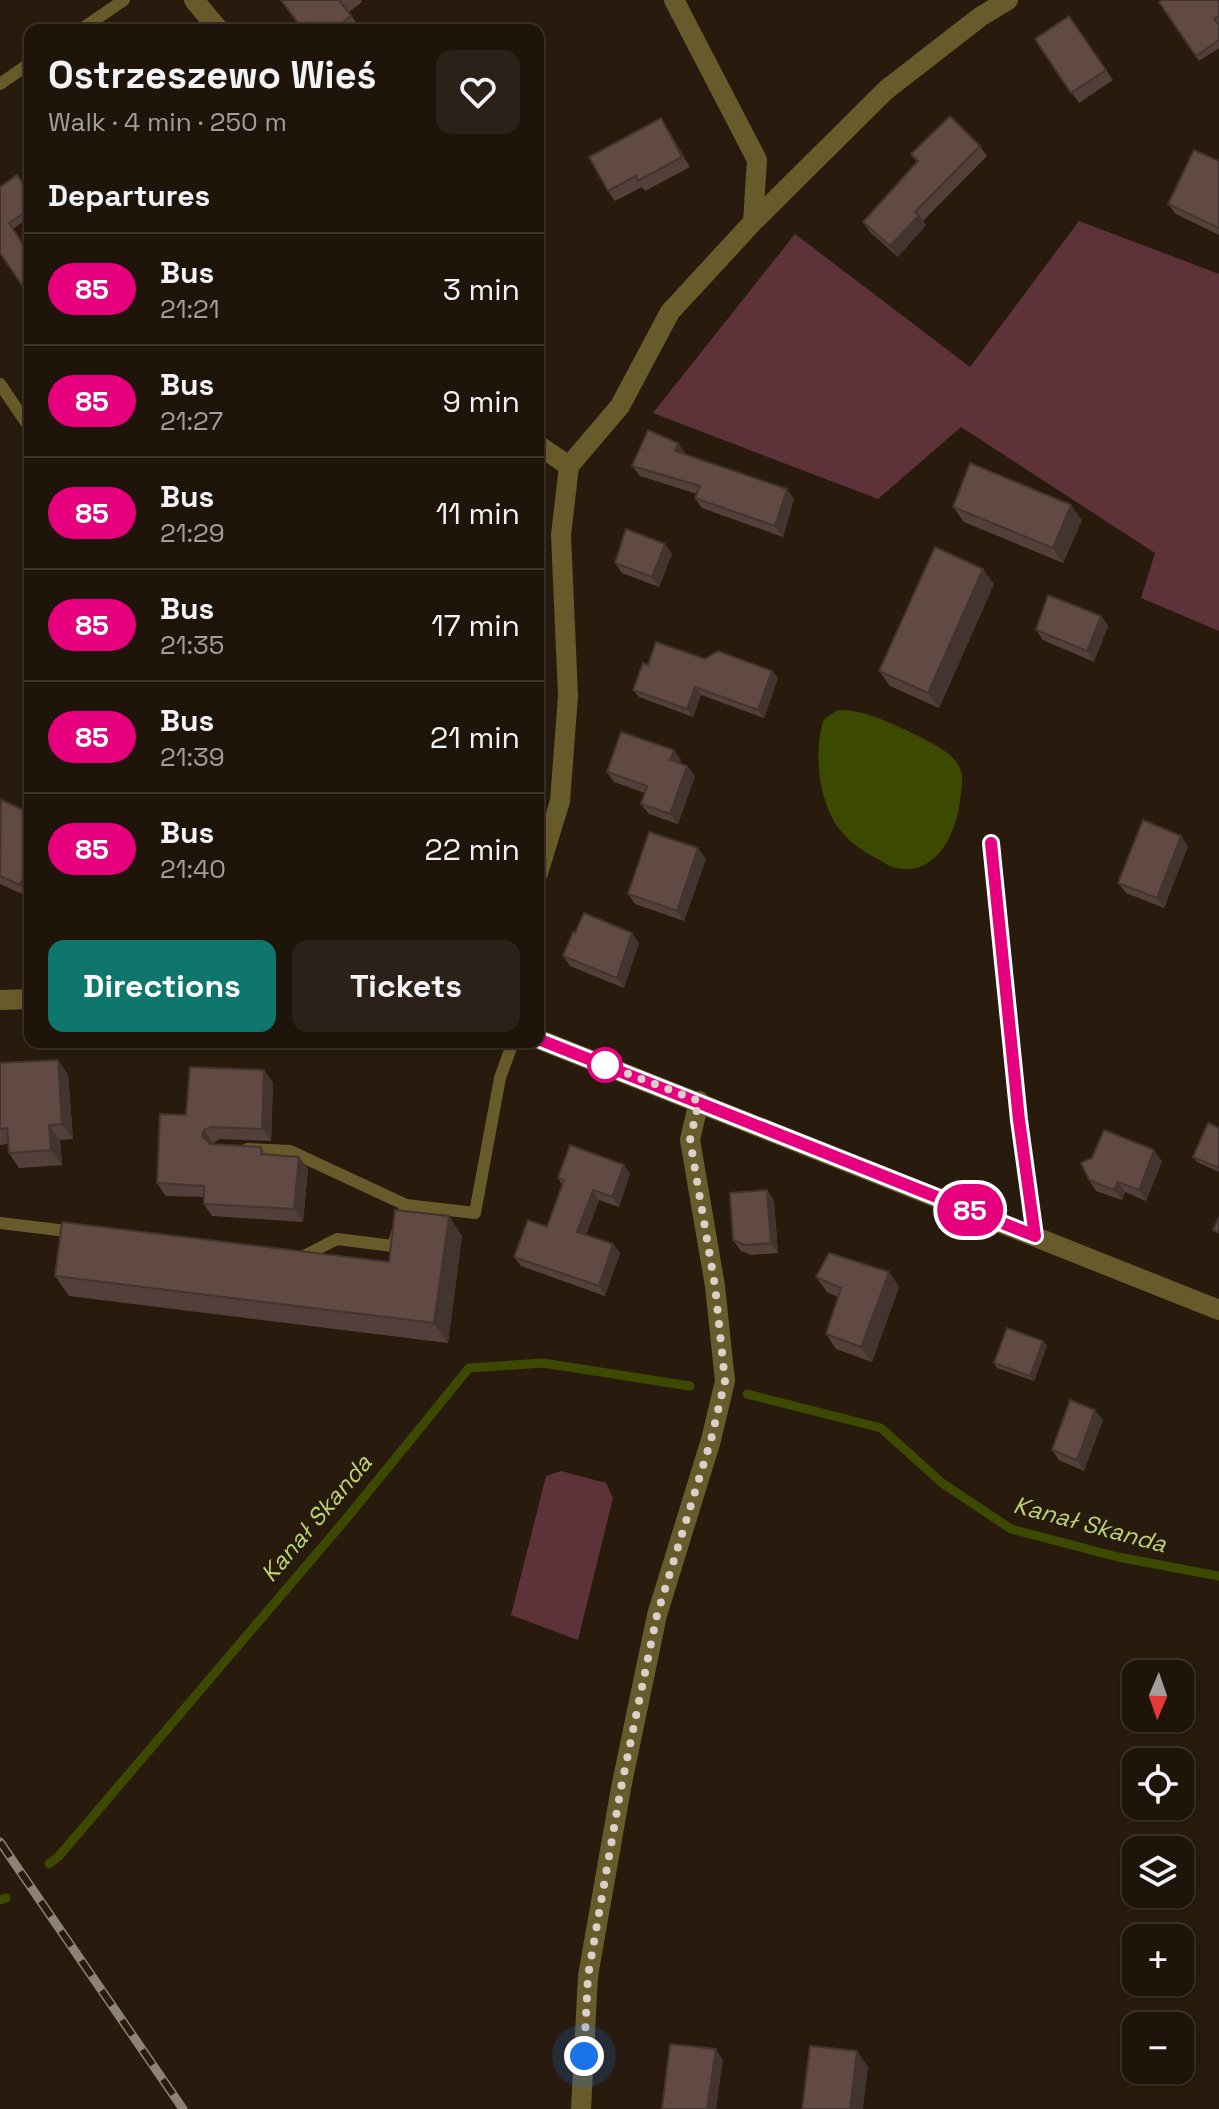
<!DOCTYPE html>
<meta charset="utf-8">
<style>
:root{--surface:#1e140a;--page:#2b2118;--text:#f1f3f6;--muted:#a19e9c;--line:#3c332b;--accent:#0f766e}
body{margin:0;font-family:"Space Grotesk",sans-serif;background:var(--page);color:var(--text);height:100vh;display:flex;flex-direction:column;font-size:30px;white-space:nowrap}
*{box-sizing:border-box;margin:0}
p{font-size:26px;color:var(--muted)}
.icon{flex:none;width:44px;height:44px;fill:none;stroke:currentColor;stroke-width:2;stroke-linecap:round;stroke-linejoin:round}
.map{position:relative;flex:1;overflow:hidden}
.side{position:absolute;left:24px;top:24px;width:520px;height:1024px;display:flex;flex-direction:column;background:var(--surface);border-radius:16px;box-shadow:0 2px 6px #0004,0 0 0 2px var(--line)}
.side>*{flex:none}
.badge{padding:0 16px;border-radius:26px;font-size:28px;line-height:52px}
.needle{width:52px;rotate:182deg}
.buttons{position:absolute;left:1122px;top:1660px;display:grid;gap:16px}
.buttons a{display:grid;place-items:center;width:72px;height:72px;border-radius:16px;background:var(--surface);box-shadow:0 2px 6px #0004,0 0 0 2px var(--line);font-size:40px}
.you{position:absolute;width:40px;height:40px;margin:-20px;border:6px solid #fff;border-radius:50%;background:#1a73e8;box-shadow:0 0 0 12px #1a73e833}
.map>.badge{position:absolute;translate:-50% -50%;box-shadow:0 0 0 4px #fff}
h2{padding:0 24px;font-size:30px;line-height:72px}
.round{display:grid;place-items:center;flex:none;width:84px;height:84px;border-radius:16px;background:var(--page)}
.summary{display:flex;align-items:center;justify-content:space-between;height:136px;padding:0 24px}
h1{font-size:38px;font-weight:800;line-height:60px}
.primary-button{display:flex;gap:16px;margin-top:auto;padding:16px 24px}
.primary-button a{flex:1;height:92px;border-radius:16px;background:var(--accent);color:#fff;font-size:32px;font-weight:800;line-height:92px;text-align:center}
.primary-button a+a{background:var(--page);color:var(--text)}
ul{padding:0;list-style:none}
li{display:flex;align-items:center;gap:24px;height:112px;padding:0 24px;border-top:2px solid var(--line)}
li div{flex:1}
li b{display:block;font-size:30px}
li em{font-style:normal}
li .badge{min-width:88px;font-weight:700;text-align:center}
.map>svg:first-child{display:block}
.green{fill:#5d3339}
.water{fill:#3c4900}
.lines{fill:none;stroke-linecap:round;stroke-linejoin:round}
.stream{stroke:#3c4900;stroke-width:9}
.service{stroke:#685b2b;stroke-width:12}
.minor{stroke:#685b2b;stroke-width:20}
.tertiary{stroke:#685b2b;stroke-width:20}
.rail-casing{stroke:#8d8277;stroke-width:9}
.rail{stroke:#281b0d;stroke-width:6;stroke-dasharray:18;stroke-linecap:butt}
.wall{fill:#53403a}
.shaded-wall{fill:#43342f}
.building{fill:#604a43;stroke:#43342f;stroke-width:2}
.line-casing{stroke:#fff;stroke-width:18}
.line{stroke:#e6007e;stroke-width:12}
.walk{stroke:#d9d0c7;stroke-width:8;stroke-dasharray:0 14.4}
.stop-dot{fill:#fff;stroke:#e6007e;stroke-width:4}
.labels{text-anchor:middle;dominant-baseline:central;stroke-width:6;stroke-linejoin:round;paint-order:stroke}
.water-label{font-size:24px;font-style:italic;fill:#bbd376;stroke:#281b0d}
</style>
<div class="map">
<svg width="1219" height="2109" viewBox="0 0 1219 2109">
<rect width="100%" height="100%" fill="#281b0d"/>
<!-- green -->
<path class="green" d="M1079,221L1219,274V631L1141,598L1155,553L961,427L878,499L653,413L795,234L970,367Z
M561,1471L606,1483L613,1498L578,1640L511,1615L546,1476Z"/>
<!-- water -->
<path class="water" d="M838,710C862,709 887,721 908,731C925,740 955,751 961,771C964,781 960,798 959,808C953,839 934,876 896,868C889,867 880,860 874,857C861,850 850,842 840,830C818,802 813,751 824,719Z"/>
<g class="lines">
<!-- stream -->
<path class="stream" d="M747,1394L881,1428L942,1483L1011,1529L1118,1557L1219,1576
M49,1864L59,1856L346,1519L469,1368L543,1363L690,1386
M0,1900L6,1898"/>
<!-- service -->
<path class="service" d="M80,30L124,0
M0,84L30,63
M0,384L30,428
M991,843L1019,1120L1035,1236
M247,1149L290,1151L406,1205L475,1213L500,1078L513,1042
M0,1223L75,1232
M296,1257H302L337,1239L393,1246L406,1205"/>
<!-- minor -->
<path class="minor" d="M194,0L219,30
M674,0L757,160L753,222
M538,445L569,466
M538,873L560,801L568,696L561,535L569,466L620,406L670,312L753,222L886,90L980,17L1008,0
M581,2109L588,1976L621,1788L657,1615L711,1440L725,1381L715,1286L690,1140L699,1101"/>
<!-- tertiary -->
<path class="tertiary" d="M0,1000L30,999
M538,1039L1219,1310"/>
<!-- rail casing -->
<g class="rail-casing">
<path id="rail" d="M0,1842L183,2109"/>
</g>
<!-- rail -->
<use href="#rail" class="rail"/>
</g>
<!-- wall -->
<path class="wall" d="M280,0H361L362,2L349,12L361,30H303Z
M1219,0V48L1199,61L1159,2Z
M1069,16L1113,80L1079,103L1035,39Z
M668,129L690,167L645,191L642,187L615,201L608,191Z
M980,146L987,156L923,221L926,225L898,257L870,232L863,222L917,163L911,154Z
M1219,161V235L1176,214L1168,204Z
M0,187L30,194V217L13,229L0,253Z
M678,443L685,454L787,489L794,499L783,537L702,508L695,498L697,494L640,476L632,466Z
M953,507L1082,520L1063,563L964,522Z
M665,544L672,554L659,587L622,573L615,563Z
M994,584L939,708L890,686L879,671Z
M1101,616L1108,626L1094,662L1043,640L1036,630Z
M705,659L772,671L778,678L764,718L701,695L693,717L639,697L633,690L648,665Z
M674,750L681,760L680,763L687,766L695,776L678,824L649,814L641,804L645,793L614,782L607,772Z
M0,802L30,813V888L27,896L0,884Z
M1188,846L1164,908L1126,893L1118,883Z
M706,859L684,921L635,904L628,894Z
M575,933L639,943L624,988L570,966L563,956Z
M58,1060L68,1075L73,1139L60,1140L62,1165L19,1168L9,1153L8,1144L0,1145V1063Z
M273,1082L271,1141L220,1139L213,1143L212,1145L261,1147L267,1155L299,1157L308,1169L303,1222L212,1216L204,1204V1197L166,1196L157,1183L186,1115Z
M1219,1128V1172L1197,1162L1193,1157Z
M1162,1161L1146,1201L1125,1192L1122,1200L1096,1191L1089,1180Z
M630,1174L619,1207L599,1200L586,1235L613,1244L620,1253L605,1296L521,1266L514,1257L547,1227L562,1185L558,1178Z
M767,1190L774,1201L778,1253L752,1255L741,1251L733,1240Z
M449,1216L462,1236L448,1343L69,1296L55,1276L389,1262Z
M889,1272L899,1287L872,1362L836,1349L826,1334L838,1297L827,1292L816,1277Z
M1043,1341L1047,1346L1034,1381L997,1368L994,1363Z
M1103,1420L1084,1471L1059,1460L1052,1450Z"/>
<!-- shaded-wall -->
<path class="shaded-wall" d="M661,118L668,129L690,167L682,157Z
M919,215L926,225L898,257L890,246Z
M678,443L685,453L682,461L675,451Z
M787,489L794,499L783,537L775,526Z
M1071,505L1082,520L1063,563L1053,548Z
M665,544L672,554L659,587L652,577Z
M983,569L994,584L939,708L928,693Z
M1101,616L1108,626L1094,662L1087,651Z
M772,671L778,678L764,718L758,710Z
M695,687L701,695L693,717L687,709Z
M674,750L681,760L677,770L670,760Z
M687,766L695,776L678,824L670,814Z
M1181,836L1188,846L1164,908L1157,898Z
M698,848L706,859L684,921L677,911Z
M30,860V888L27,896L20,885Z
M632,933L639,943L624,988L617,978Z
M58,1060L68,1075L73,1139L62,1124Z
M264,1070L273,1082L271,1141L262,1129Z
M49,1125L60,1140L62,1165L51,1150Z
M204,1130L213,1143L211,1148L202,1136Z
M1154,1150L1162,1161L1146,1201L1139,1190Z
M299,1157L308,1169L303,1222L294,1209Z
M624,1165L630,1174L619,1207L612,1197Z
M1118,1182L1125,1192L1122,1200L1114,1190Z
M593,1190L599,1200L584,1241L577,1232Z
M767,1190L774,1201L778,1253L771,1243Z
M449,1216L462,1236L448,1343L434,1323Z
M613,1244L620,1253L605,1296L599,1286Z
M889,1272L899,1287L872,1362L861,1347Z
M1043,1341L1047,1346L1034,1381L1030,1376Z
M1095,1410L1103,1420L1084,1471L1077,1460Z
M716,2049L723,2060L716,2109H707Z
M857,2051L868,2067L863,2109H850Z"/>
<!-- building -->
<path class="building" d="M281,0H339L351,16L333,30H315L308,22L301,27Z
M1162,0H1219V16L1214,19L1219,25V40L1196,56L1159,2Z
M1069,16L1106,70L1071,93L1035,39Z
M950,116L980,146L915,212L919,215L890,246L863,222L918,161L911,154Z
M661,118L682,157L638,181L636,176L608,191L589,157Z
M1194,150L1219,161V228L1168,204Z
M17,175L30,194V209L9,223L30,255V297L0,253V187Z
M648,430L678,443L675,451L787,489L775,526L695,498L700,486L632,466Z
M970,463L1071,505L1053,548L953,507Z
M626,529L665,544L652,577L615,563Z
M935,547L983,569L928,693L879,671Z
M1048,595L1101,616L1087,651L1036,630Z
M656,642L705,659L718,651L772,671L758,710L695,687L687,709L633,690L643,663L648,665Z
M621,732L674,750L670,760L687,766L670,814L641,804L647,786L607,772Z
M1,800L30,813V846L29,849H30V860L20,885L0,876Z
M1143,820L1181,836L1157,898L1118,883Z
M649,832L698,848L677,911L628,894Z
M584,913L632,933L617,978L563,956L573,932L575,933Z
M58,1060L62,1124L49,1125L51,1150L9,1153L7,1128L0,1129V1063Z
M190,1067L264,1070L262,1129L211,1127L204,1130L202,1136L210,1144L261,1147V1154L299,1157L294,1209L204,1204V1186L157,1183L160,1114L186,1115Z
M1208,1123L1219,1128V1168L1193,1157Z
M1104,1130L1154,1150L1139,1190L1118,1182L1114,1190L1089,1180L1081,1163L1092,1158Z
M570,1145L624,1165L612,1197L593,1190L577,1232L613,1244L599,1286L514,1257L528,1220L547,1227L564,1180L558,1178Z
M767,1190L771,1243L745,1245L733,1240L730,1193Z
M395,1210L449,1216L434,1323L55,1276L62,1222L389,1262Z
M1219,1217V1233L1213,1230Z
M829,1253L889,1272L861,1347L826,1334L841,1288L816,1277Z
M1007,1328L1043,1341L1030,1376L994,1363Z
M1070,1400L1095,1410L1077,1460L1052,1450Z
M670,2044L716,2049L707,2109H662Z
M810,2046L857,2051L850,2109H802Z"/>
<g class="lines">
<!-- line casing -->
<g class="line-casing">
<path id="line" d="M538,1039L1035,1236L1019,1120L991,843"/>
</g>
<!-- line -->
<use href="#line" class="line"/>
<!-- walk -->
<path class="walk" d="M584,2056L588,1976L621,1788L657,1615L711,1440L725,1381L715,1286L690,1140L699,1101L605,1065"/>
</g>
<!-- markers -->
<circle class="stop-dot" cx="605" cy="1065" r="16"/>
<g class="labels">
<!-- water labels -->
<g class="water-label">
<text transform="translate(316 1518) rotate(-50)">Kanał Skanda</text>
<text transform="translate(1090 1524) rotate(15)">Kanał Skanda</text>
</g>
</g>
</svg>
<div class="buttons">
<a><svg class="needle" viewBox="-14 -14 28 28"><path d="M0-13l5 13h-10z" fill="#e53935"/><path d="M0 13l5-13h-10z" fill="#a19e9c"/></svg></a>
<a><svg class="icon" aria-label="locate" viewBox="0 0 24 24"><circle cx="12" cy="12" r="6"/><path d="M12 2v4M12 18v4M2 12h4M18 12h4"/></svg></a>
<a><svg class="icon" aria-label="layers" viewBox="0 0 24 24"><path d="M12 4l9 5-9 5-9-5zM3 14l9 5 9-5"/></svg></a>
<a>+</a>
<a>−</a>
</div>
<div class="you" style="left:584px;top:2056px"></div>
<b class="badge" style="left:970px;top:1210px;background:#e6007e;color:#fff">85</b>
<section class="side">
<div class="summary"><div><h1>Ostrzeszewo Wieś</h1><p>Walk · 4 min · 250 m</p></div><a class="round"><svg class="icon" aria-label="heart" viewBox="0 0 24 24"><path d="M12 20l-8-8c-3-5 5-10 8-4 3-6 11-1 8 4z"/></svg></a></div>
<h2>Departures</h2>
<ul>
<li><span class="badge" style="background:#e6007e;color:#fff">85</span><div><b>Bus</b><p>21:21</p></div><em>3 min</em></li>
<li><span class="badge" style="background:#e6007e;color:#fff">85</span><div><b>Bus</b><p>21:27</p></div><em>9 min</em></li>
<li><span class="badge" style="background:#e6007e;color:#fff">85</span><div><b>Bus</b><p>21:29</p></div><em>11 min</em></li>
<li><span class="badge" style="background:#e6007e;color:#fff">85</span><div><b>Bus</b><p>21:35</p></div><em>17 min</em></li>
<li><span class="badge" style="background:#e6007e;color:#fff">85</span><div><b>Bus</b><p>21:39</p></div><em>21 min</em></li>
<li><span class="badge" style="background:#e6007e;color:#fff">85</span><div><b>Bus</b><p>21:40</p></div><em>22 min</em></li>
</ul>
<div class="primary-button"><a>Directions</a><a>Tickets</a></div>
</section>
</div>
